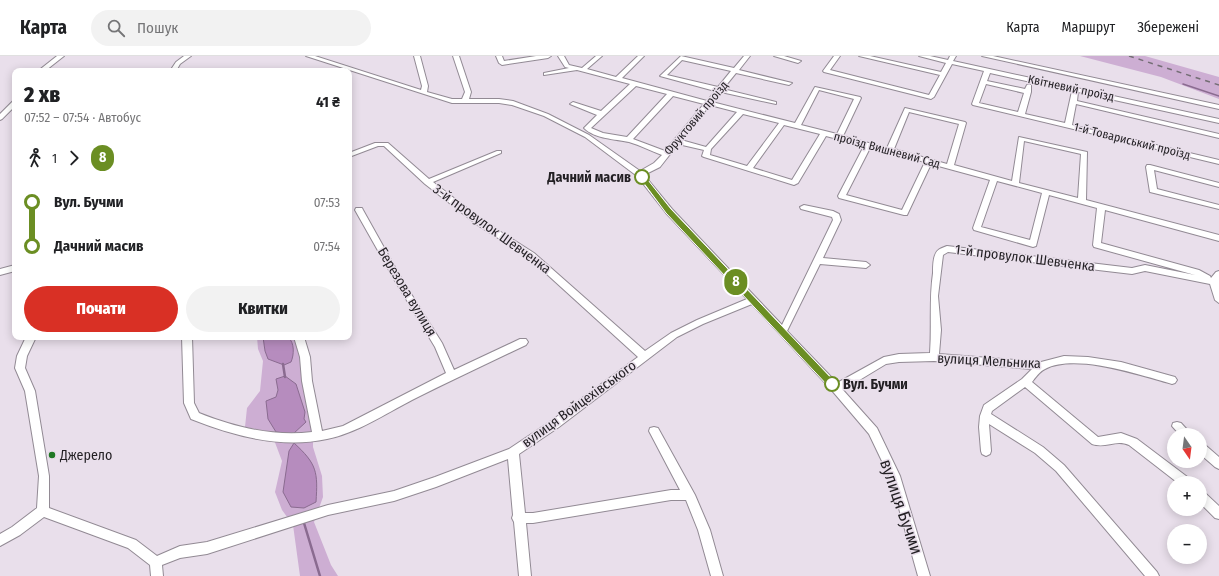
<!DOCTYPE html>
<html lang="uk">
<meta charset="utf-8">
<style>
:root{--surface:#fff;--page:#f2f2f2;--text:#202124;--muted:#757577;--line:#e0e0e0;--accent:#d93025}
body{margin:0;font-family:"Fira Sans Condensed",sans-serif;background:var(--page);color:var(--text);height:100vh;display:flex;flex-direction:column;font-size:15px;white-space:nowrap}
*{box-sizing:border-box;margin:0}
p{font-size:13px;color:var(--muted)}
.icon{flex:none;width:22px;height:22px;fill:none;stroke:currentColor;stroke-width:2;stroke-linecap:round;stroke-linejoin:round}
.map{position:relative;flex:1;overflow:hidden}
.details{position:absolute;left:12px;top:12px;width:340px;height:272px;display:flex;flex-direction:column;background:var(--surface);border-radius:8px;box-shadow:0 2px 10px #0003}
.details>*{flex:none}
.badge{padding:0 8px;border-radius:13px;font-size:14px;line-height:26px}
.needle{width:26px;rotate:166deg}
.buttons{position:absolute;left:1167px;top:372px;display:grid;gap:8px}
.buttons a{display:grid;place-items:center;width:40px;height:40px;border-radius:50%;background:var(--surface);box-shadow:0 2px 10px #0003;font-size:20px}
.map>.badge{position:absolute;translate:-50% -50%;box-shadow:0 0 0 2px #fff}
.legs{display:flex;align-items:center;gap:6px;height:44px;padding:0 12px;font-size:13px}
.legs p{margin-inline-start:auto}
.overview{display:flex;align-items:center;justify-content:space-between;height:68px;padding:0 12px}
h1{font-size:22px;font-weight:800;line-height:30px}
.primary-button{display:flex;gap:8px;margin-top:auto;padding:8px 12px}
.primary-button a{flex:1;height:46px;border-radius:24px;background:var(--accent);color:#fff;font-size:16px;font-weight:800;line-height:46px;text-align:center}
.primary-button a+a{background:var(--page);color:var(--text)}
ul{padding:0 12px;list-style:none}
li{display:flex;align-items:center;gap:14px;height:44px;font-size:15px}
li i{display:grid;place-items:center;width:6px;height:100%;margin:0 5px;background:currentColor}
li i::after{content:'';width:10px;height:10px;margin:-5px;border:3px solid;border-radius:50%;background:var(--surface)}
li p{margin-inline-start:auto}
li:first-child i{background:linear-gradient(#0000 50%,currentColor 0)}
li:last-child i{background:linear-gradient(currentColor 50%,#0000 0)}
header{display:flex;align-items:center;gap:24px;box-sizing:border-box;height:56px;padding:0 20px;background:var(--surface);border-bottom:1px solid var(--line)}
header strong{font-size:19px}
nav{display:flex;gap:22px;margin-inline-start:auto;font-size:14px}
.search{width:280px;height:36px;background:var(--page);display:flex;align-items:center;gap:10px;box-sizing:border-box;padding:0 14px;border-radius:22px;color:var(--muted);font-size:15px}
.map>svg:first-child{display:block}
.green{fill:#cdaed3;fill-rule:evenodd}
.water{fill:#b68cbe;stroke:#8a6b90}
.lines{fill:none;stroke-linecap:round;stroke-linejoin:round}
.stream-far1{stroke:#8a6b90;stroke-width:1.5}
.stream{stroke:#8a6b90;stroke-width:2.5}
.minor-casing{stroke:#928a94;stroke-width:2}
.minor{fill:#fff;fill-rule:evenodd}
.rail{stroke:#736d74;stroke-width:1.5;stroke-dasharray:5 5;stroke-linecap:butt}
.line-1{fill:#6b8e23;stroke:#fff}
.stop-1-dot{fill:#fff;stroke:#6b8e23;stroke-width:2}
.poi-dot{fill:#1f7724;stroke:#e9dfeb;stroke-width:1.5}
.labels{text-anchor:middle;dominant-baseline:central;stroke-width:3;stroke-linejoin:round;paint-order:stroke}
.far-street-label{font-size:12px;fill:#221f23;stroke:#e9dfeb}
.stop-label{font-size:14px;font-weight:bold;fill:#221f23;stroke:#e9dfeb;text-anchor:end}
.street-label{font-size:14px;fill:#221f23;stroke:#e9dfeb}
.poi-label{font-size:14px;fill:#221f23;stroke:#e9dfeb;text-anchor:start}
.near-street-label{font-size:17px;fill:#221f23;stroke:#e9dfeb}
</style>
<header>
<strong>Карта</strong>
<div class="search"><svg class="icon" aria-label="search" viewBox="0 0 24 24"><circle cx="10" cy="10" r="6"/><path d="M15 15l6 6"/></svg>Пошук</div>
<nav><a>Карта</a><a>Маршрут</a><a>Збережені</a></nav>
</header>
<div class="map">
<svg width="1219" height="520" viewBox="0 0 1219 520">
<rect width="100%" height="100%" fill="#e9dfeb"/>
<!-- green -->
<path class="green" d="M1080,0H1145L1219,21V43L1161,21Z
M257,281H263L265,295L291,284L288,281H296L313,359V391L322,420L323,441L314,466L331,509L338,520H300L293,469L282,454L275,436L282,405L271,376L245,371L247,352L260,335L263,305L258,293ZM296,328L304,363L276,341L278,334Z"/>
<!-- water -->
<path class="water" d="M263,281H288C295,287 294,299 291,306L284,309L268,303L265,295Z
M285,320L296,328L305,356L304,363L306,366L293,378L276,376L268,363L266,345L276,341L278,334L276,323Z
M294,387C317,408 318,416 316,446L304,452L291,451L283,436L289,395Z"/>
<g class="lines">
<!-- stream-far1 -->
<path class="stream-far1" d="M1183,28L1219,40"/>
<!-- stream -->
<path class="stream" d="M283,308L285,321
M304,467L320,520"/>
<!-- minor casing -->
<g class="minor-casing">
<path id="minor" d="M57,0H64L45,15H38Z
M184,0H191L180,8L176,15H170L176,6Z
M306,0H315L421,34L422,30L414,0H420L428,30L427,36L452,43H462L465,36L453,0H459L471,36L469,43H499L513,45L548,58L589,79L640,115L654,107L662,99C651,95 640,89 629,86C615,83 595,83 584,72L597,59L570,48L573,46L601,55L630,28L577,14L544,19V17L569,12L565,11L558,0H564L569,9L582,12L596,0H602L587,13L616,21L638,0H644L622,22L707,45L715,35L660,20L681,0L734,12L744,0H750L739,14L792,27L789,29L736,17L723,33L776,46V48L721,36L712,46L795,67L815,31L860,41L861,42L843,80L887,92L905,52L965,66L966,67L954,109L1012,125L1019,81L1087,96L1086,144L1219,179V185L1105,154L1101,187L1199,214L1210,220L1211,222L1216,216L1219,215V247L1215,244L1210,228L1145,215L1132,218L948,196L943,199L938,240L941,274L939,298L1041,306L1064,300L1088,301L1121,306L1175,321L1177,324L1175,327L1172,328C1140,319 1076,297 1045,313C1040,315 1035,322 1032,326L1098,381L1121,377L1137,383L1190,423L1192,427H1178L1129,389C1115,383 1106,393 1092,388L1025,331L992,355L991,358L1043,391L1064,409L1157,516L1159,520H1145L1056,415L1035,397L989,368L991,395L990,398L986,400L982,398L981,395L979,371L980,360L984,349L1022,323L1032,313L934,305L899,306L886,308L843,334L877,372L900,420L930,520H918L891,424L869,378L829,331L752,248L703,268L677,281L559,371L519,398L525,457H533L671,434H680L649,375L650,372L654,371L658,372L695,439L710,474L723,520H711L698,474L686,444H671L533,467H526L531,520H519L514,466L512,462L513,459L508,403L436,431L394,445L328,459L207,498L180,502L162,509L163,520H151L150,509L128,492L44,461L20,479L0,490V478L12,471L37,452L39,420L25,335L15,312L17,300L26,281H36L27,300L25,312L35,335L49,420V452L136,484L157,500L180,490L207,486L328,449L394,435L435,421L509,393L551,365L638,301L528,201L479,170L425,128L384,90H378L349,101V97L375,87H388L429,123L497,95H501V97L433,126L485,166L534,197L645,295L671,277L697,264L747,243L666,157L637,120L585,81L544,60L512,49L499,47H452ZM682,4L731,15L718,31L667,19ZM636,30L667,38L627,81L603,77L591,72ZM819,34L854,43L837,78L801,69ZM673,40L704,48L665,95L633,83ZM710,49L737,56L706,91L681,84ZM909,56L959,68L947,108L894,93ZM743,58L779,67L747,110L710,99L711,93ZM784,69L820,78L792,124L753,112ZM826,80L864,90L838,140L839,142L904,159H907L931,108L990,124L973,172L974,174L1033,191L1036,190L1049,139L1097,152L1093,189L1094,191L1195,219L1145,209L1132,212L947,190C942,192 937,193 935,199C933,204 933,212 933,217C929,244 932,270 930,297L899,298L884,301L837,327L787,275L820,208L866,212L870,209L866,206L823,202L841,164L839,158L833,155L804,149L800,151L801,153L832,161L833,164L782,269L672,153L644,119L660,111L678,88L704,94L702,100L704,101L794,129L798,127ZM1024,85L1081,98L1078,142L1019,127ZM870,92L925,106L902,154L846,139ZM997,125L1042,137L1030,184L981,171Z
M496,0H502L504,5L536,0H551L548,2L502,9L499,7Z
M774,0H784L801,5L798,7Z
M834,0H840L830,14L929,39L940,19L859,0H870L941,16L946,7L919,0H930L948,4L950,0H956L953,5L1219,63V67L1078,36L1077,45L1219,78V82L1076,48L1072,69L1219,104V108L973,49L972,48L984,15L952,8L934,41L931,43L824,16L823,15ZM990,17L1072,35L1065,67L1025,58L1031,36V29H1027L1025,33L987,25ZM986,28L1024,37L1018,56L979,47Z
M982,0H993L1219,49V53Z
M15,44V50L2,63L0,64V58L13,45Z
M1147,109H1150L1219,127V131L1154,114L1157,133L1219,149V153L1150,136L1146,111Z
M356,152H362L363,154L401,222L442,287L454,314L520,283H526L528,286L526,289C488,307 450,325 412,344C385,358 357,377 327,383C281,393 234,380 191,363L184,347L182,281H192L194,347L199,357C234,371 274,381 312,376L302,325L300,301L294,281H304L310,301L312,325L322,375L343,370L446,317L435,291L394,223L355,154Z
M15,209V215L0,219V213Z
M1177,366L1181,367L1192,379H1180L1172,370L1173,367Z
M1200,386L1204,388L1219,401V413L1215,411L1200,398Z
M1200,435L1204,436L1219,450V463L1215,462L1200,447Z"/>
</g>
<!-- minor -->
<use href="#minor" class="minor"/>
<!-- rail -->
<path class="rail" d="M1129,0L1219,29"/>
</g>
<!-- line-1 -->
<path class="line-1" d="M640,119H644L671,153L835,326L836,328L835,331H829L666,157L640,122Z"/>
<!-- markers -->
<g class="stop-1-dot">
<circle cx="642" cy="121" r="7"/>
<circle cx="832" cy="328" r="7"/>
</g>
<circle class="poi-dot" cx="52" cy="399" r="4"/>
<g class="labels">
<!-- far-street labels -->
<g class="far-street-label">
<text transform="translate(1071 32) rotate(12)">Квітневий проїзд</text>
<text transform="translate(696 62) rotate(-50)">Фруктовий проїзд</text>
<text transform="translate(1132 85) rotate(14)">1-й Товариський проїзд</text>
<text transform="translate(887 94) rotate(15)">проїзд Вишневий Сад</text>
</g>
<!-- stop labels -->
<g class="stop-label">
<text x="631" y="121">Дачний масив</text>
<text x="843" y="328" text-anchor="start">Вул. Бучми</text>
</g>
<!-- street labels -->
<g class="street-label">
<text transform="translate(492 173) rotate(36)">3-й провулок Шевченка</text>
<text transform="translate(1025 202) rotate(7)">1-й провулок Шевченка</text>
<text transform="translate(407 236) rotate(59)">Березова вулиця</text>
<text transform="translate(989 305) rotate(3)">вулиця Мельника</text>
<text transform="translate(579 348) rotate(-36)">вулиця Войцехівського</text>
</g>
<!-- poi labels -->
<g class="poi-label">
<text x="60" y="399">Джерело</text>
</g>
<!-- near-street labels -->
<g class="near-street-label">
<text transform="translate(901 451) rotate(71)">вулиця Бучми</text>
</g>
</g>
</svg>
<div class="buttons">
<a><svg class="needle" viewBox="-14 -14 28 28"><path d="M0-13l5 13h-10z" fill="#e53935"/><path d="M0 13l5-13h-10z" fill="#757577"/></svg></a>
<a>+</a>
<a>−</a>
</div>
<b class="badge" style="left:736px;top:226px;background:#6b8e23;color:#fff">8</b>
<section class="details">
<div class="overview"><div><h1>2 хв</h1><p>07:52 – 07:54 · Автобус</p></div><b>41 ₴</b></div>
<div class="legs"><svg class="icon" aria-label="walk" viewBox="0 0 24 24"><circle cx="13" cy="4" r="2"/><path d="M13 8l-2 6 4 7M11 14l-3 7M7 12l3-4h3l4 4"/></svg>1<svg class="icon" aria-label="forward" viewBox="0 0 24 24"><path d="M9 5l7 7-7 7"/></svg><b class="badge" style="background:#6b8e23;color:#fff">8</b></div>
<ul>
<li><i style="color:#6b8e23"></i><b>Вул. Бучми</b><p>07:53</p></li>
<li><i style="color:#6b8e23"></i><b>Дачний масив</b><p>07:54</p></li>
</ul>
<div class="primary-button"><a>Почати</a><a>Квитки</a></div>
</section>
</div>
